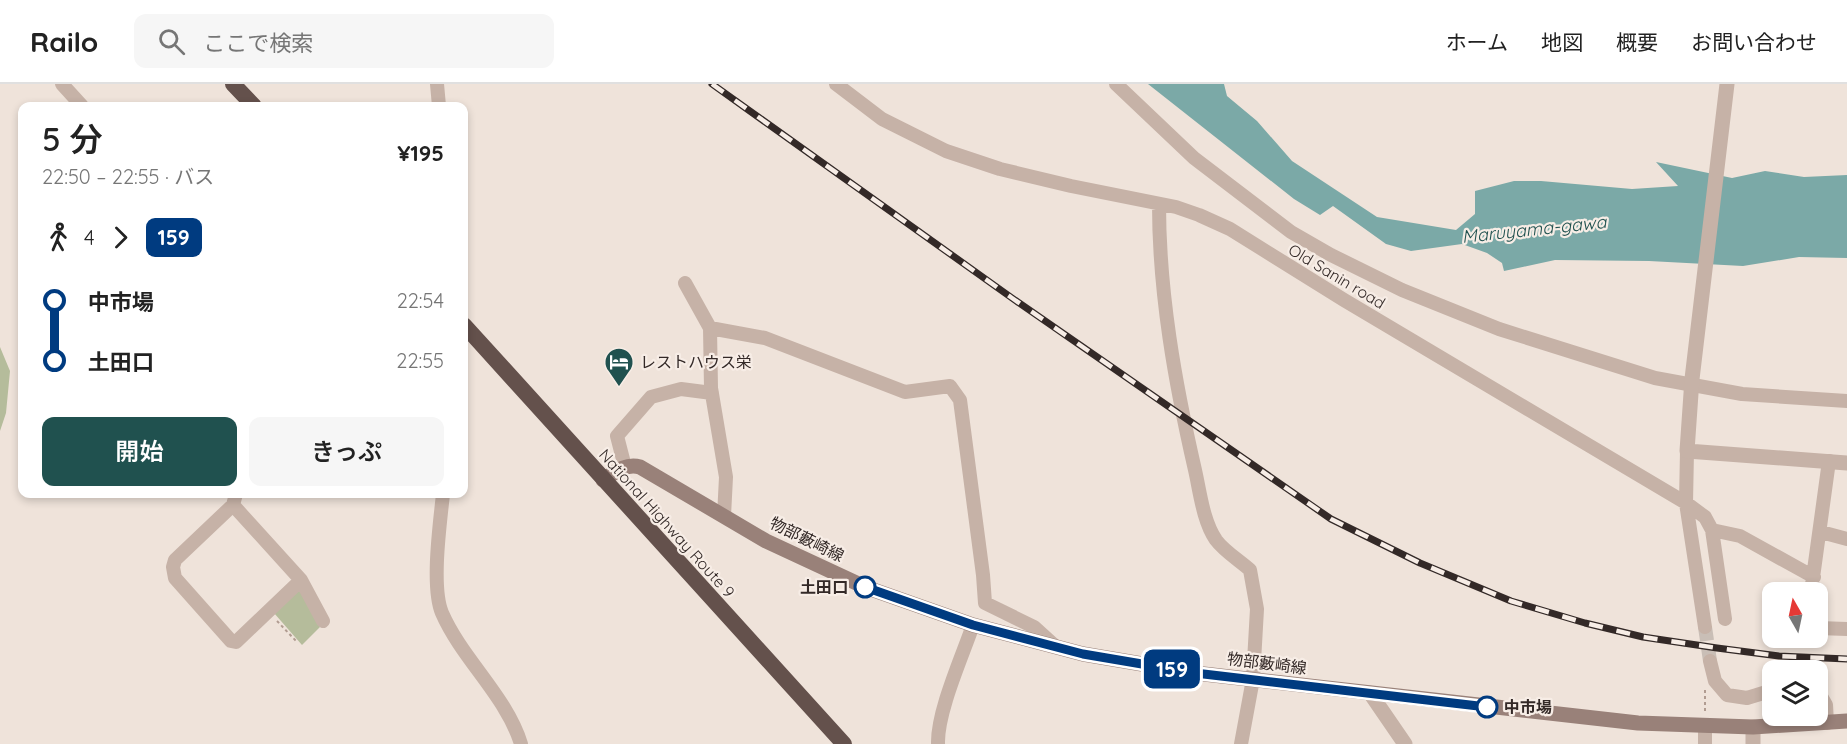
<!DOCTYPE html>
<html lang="ja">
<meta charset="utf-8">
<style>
:root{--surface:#fff;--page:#f6f6f6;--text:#222;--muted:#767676;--line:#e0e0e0;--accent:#20514f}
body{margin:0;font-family:Quicksand,"Noto Sans JP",sans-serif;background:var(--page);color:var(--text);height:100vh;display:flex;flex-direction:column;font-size:22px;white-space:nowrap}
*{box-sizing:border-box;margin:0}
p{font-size:20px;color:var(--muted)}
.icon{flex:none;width:33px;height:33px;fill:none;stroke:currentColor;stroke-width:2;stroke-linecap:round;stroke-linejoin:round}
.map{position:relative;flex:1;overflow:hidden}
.panel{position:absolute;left:18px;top:18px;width:450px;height:396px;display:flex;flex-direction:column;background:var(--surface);border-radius:12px;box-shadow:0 3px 9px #0003}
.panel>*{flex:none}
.badge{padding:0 12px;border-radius:9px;font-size:21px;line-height:39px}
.needle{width:39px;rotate:351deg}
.fabs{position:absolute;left:1762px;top:498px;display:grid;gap:12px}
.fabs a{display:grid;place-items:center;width:66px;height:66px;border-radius:12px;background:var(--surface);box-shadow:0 3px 9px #0003;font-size:30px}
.map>.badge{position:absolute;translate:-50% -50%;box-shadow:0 0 0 3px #fff}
.legs{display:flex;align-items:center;gap:9px;height:66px;padding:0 24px;font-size:20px}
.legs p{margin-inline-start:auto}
.summary{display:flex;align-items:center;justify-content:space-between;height:102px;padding:0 24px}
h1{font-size:33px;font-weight:600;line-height:45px}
.cta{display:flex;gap:12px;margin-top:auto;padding:12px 24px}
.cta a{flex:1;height:69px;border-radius:12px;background:var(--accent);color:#fff;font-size:24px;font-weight:600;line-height:69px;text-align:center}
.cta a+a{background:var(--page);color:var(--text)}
ul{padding:0 24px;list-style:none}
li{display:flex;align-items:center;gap:21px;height:60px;font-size:22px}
li i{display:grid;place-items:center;width:9px;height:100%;margin:0 8px;background:currentColor}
li i::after{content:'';width:15px;height:15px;margin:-8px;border:4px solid;border-radius:50%;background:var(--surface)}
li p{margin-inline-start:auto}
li:first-child i{background:linear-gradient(#0000 50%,currentColor 0)}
li:last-child i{background:linear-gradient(currentColor 50%,#0000 0)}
header{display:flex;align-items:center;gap:36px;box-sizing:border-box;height:84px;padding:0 30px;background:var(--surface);border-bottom:2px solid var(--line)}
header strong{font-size:28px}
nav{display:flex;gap:33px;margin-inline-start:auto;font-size:21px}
.search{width:420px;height:54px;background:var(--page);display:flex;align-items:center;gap:15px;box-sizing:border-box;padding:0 21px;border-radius:12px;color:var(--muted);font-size:22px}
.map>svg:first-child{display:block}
.green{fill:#b5bc9b}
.water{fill:#7ba9a7}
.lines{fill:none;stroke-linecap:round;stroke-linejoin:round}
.minor-tunnel{stroke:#c9beb6;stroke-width:14;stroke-dasharray:14 7;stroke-linecap:butt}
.path{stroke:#b19c91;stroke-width:2;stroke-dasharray:3 3;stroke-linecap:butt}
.minor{stroke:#c6b2a7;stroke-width:14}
.tertiary{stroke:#c6b2a7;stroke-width:15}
.secondary{stroke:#998179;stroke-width:15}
.trunk{stroke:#64514c;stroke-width:16}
.rail-casing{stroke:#332927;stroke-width:7}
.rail{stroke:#f7ede6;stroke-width:4.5;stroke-dasharray:14;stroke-linecap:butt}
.line-1-casing{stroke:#fff;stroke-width:14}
.line-1{stroke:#003b80;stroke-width:9}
.stop-1-dot{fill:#fff;stroke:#003b80;stroke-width:3}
.labels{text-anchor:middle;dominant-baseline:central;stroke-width:4.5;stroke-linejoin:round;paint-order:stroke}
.street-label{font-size:16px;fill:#332927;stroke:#f7ede6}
.poi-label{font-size:16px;fill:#332927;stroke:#f7ede6;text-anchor:start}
.stop-label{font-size:16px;font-weight:bold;fill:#332927;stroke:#f7ede6;text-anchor:end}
.water-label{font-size:18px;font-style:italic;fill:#20514f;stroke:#f7ede6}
</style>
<header>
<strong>Railo</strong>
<div class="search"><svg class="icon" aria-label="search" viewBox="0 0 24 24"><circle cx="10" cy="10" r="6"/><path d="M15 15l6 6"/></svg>ここで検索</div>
<nav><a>ホーム</a><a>地図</a><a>概要</a><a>お問い合わせ</a></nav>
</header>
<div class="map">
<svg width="1847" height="660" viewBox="0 0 1847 660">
<rect width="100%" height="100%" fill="#efe3da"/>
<!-- green -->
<path class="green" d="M0,263L10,287L6,329L0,347Z
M299,504L320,543L302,561L274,529Z"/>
<!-- water -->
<path class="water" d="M1148,0H1224L1227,12L1257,37L1292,77L1377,133L1456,146L1475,130V107L1514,97H1541L1632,105L1678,102L1656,78L1732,94L1765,87L1804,93L1847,91V174L1799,173L1743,182L1649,177L1555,176L1504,187L1502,179L1487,169L1462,160L1411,167L1386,160L1333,122L1320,131L1294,115Z"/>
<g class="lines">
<!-- minor-tunnel -->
<path class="minor-tunnel" d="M1705,543L1710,577"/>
<!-- path -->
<path class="path" d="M277,537L297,558
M1705,606V628"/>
<!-- minor -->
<path class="minor" d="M62,0L82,22
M437,0L439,22
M836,0L882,35L946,67L1000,85L1071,102L1176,123L1199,131L1230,145L1344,216L1686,419L1705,433L1712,446L1740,452L1814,493
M1116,0L1194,74L1291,148L1331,171L1402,206L1499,245L1655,294L1742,310L1847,317
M1159,120C1159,209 1175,299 1195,386C1200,408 1203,437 1216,456C1224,467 1240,477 1250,486L1257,525L1253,595L1241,660
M685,199L710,244L711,304L726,393L724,432
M710,244L765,254L905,308L950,302L960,316L983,491L985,519L1034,543L1056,563
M1687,367L1686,419L1705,543
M625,383L617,352L651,313L681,305L712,309
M236,410L233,421L175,476L173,483L175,494L231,557L236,558L301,496
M443,410C440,439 431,503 442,529C462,575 507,613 521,660
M233,421L301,496L323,537
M1712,446L1725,535
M1821,448L1847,455
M1811,508L1829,377
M1818,544L1847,545
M1710,577L1715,597L1727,611L1747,614L1773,606
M1818,607L1826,621L1827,639
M938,660C937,628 962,573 973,541
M1705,660V642"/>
<!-- tertiary -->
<path class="tertiary" d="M1727,0L1692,295L1687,367L1847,379
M1370,609L1405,660
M1753,643V660"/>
<!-- secondary -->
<path class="secondary" d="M603,396C615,388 626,379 640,383L766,457L865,503L973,541L1083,570L1195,589L1638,639L1753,643L1847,637"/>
<!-- trunk -->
<path class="trunk" d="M233,0L254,22
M464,241L844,660"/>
<!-- rail casing -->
<g class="rail-casing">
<path id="rail" d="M712,0L1012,214L1331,435L1420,479L1511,517L1585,539L1643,553L1717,564L1779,572L1847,575"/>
</g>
<!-- rail -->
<use href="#rail" class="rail"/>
</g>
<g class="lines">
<!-- line-1 casing -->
<g class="line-1-casing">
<path id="line-1" d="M865,503L973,541L1083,570L1195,589L1487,623"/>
</g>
<!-- line-1 -->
<use href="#line-1" class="line-1"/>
</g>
<!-- icons -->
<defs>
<g id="hotel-pin" transform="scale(1.5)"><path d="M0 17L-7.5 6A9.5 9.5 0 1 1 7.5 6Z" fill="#20514f" stroke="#f7ede6"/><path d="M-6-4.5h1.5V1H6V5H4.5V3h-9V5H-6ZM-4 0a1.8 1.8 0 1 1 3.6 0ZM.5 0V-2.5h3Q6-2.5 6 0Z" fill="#fff"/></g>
</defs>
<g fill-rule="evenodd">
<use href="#hotel-pin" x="619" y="278"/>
</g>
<!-- markers -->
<g class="stop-1-dot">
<circle cx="865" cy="503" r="10"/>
<circle cx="1487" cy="623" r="10"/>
</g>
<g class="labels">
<!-- street labels -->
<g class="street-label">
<text transform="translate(1337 192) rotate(31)">Old Sanin road</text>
<text transform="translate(667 439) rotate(48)">National Highway Route 9</text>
<text transform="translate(807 455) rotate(26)">物部藪崎線</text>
<text transform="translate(1267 579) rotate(7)">物部藪崎線</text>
</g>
<!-- poi labels -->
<g class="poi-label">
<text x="640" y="278">レストハウス栄</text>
</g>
<!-- stop labels -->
<g class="stop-label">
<text x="848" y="503">土田口</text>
<text x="1504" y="623" text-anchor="start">中市場</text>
</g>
<!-- water labels -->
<g class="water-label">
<text transform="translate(1534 145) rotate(-6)">Maruyama-gawa</text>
</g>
</g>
</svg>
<div class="fabs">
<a><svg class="needle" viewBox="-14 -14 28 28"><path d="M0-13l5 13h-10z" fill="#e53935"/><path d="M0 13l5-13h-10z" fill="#767676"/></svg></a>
<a><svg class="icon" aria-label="layers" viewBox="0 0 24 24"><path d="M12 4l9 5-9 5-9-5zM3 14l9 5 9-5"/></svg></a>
</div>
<b class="badge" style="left:1172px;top:585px;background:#003b80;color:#fff">159</b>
<section class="panel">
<div class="summary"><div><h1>5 分</h1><p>22:50 – 22:55 · バス</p></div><b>¥195</b></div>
<div class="legs"><svg class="icon" aria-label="walk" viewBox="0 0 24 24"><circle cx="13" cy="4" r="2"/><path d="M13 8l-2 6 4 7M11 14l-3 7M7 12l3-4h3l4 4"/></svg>4<svg class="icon" aria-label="forward" viewBox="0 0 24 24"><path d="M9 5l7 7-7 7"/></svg><b class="badge" style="background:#003b80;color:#fff">159</b></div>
<ul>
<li><i style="color:#003b80"></i><b>中市場</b><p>22:54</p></li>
<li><i style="color:#003b80"></i><b>土田口</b><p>22:55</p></li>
</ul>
<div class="cta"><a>開始</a><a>きっぷ</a></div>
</section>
</div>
